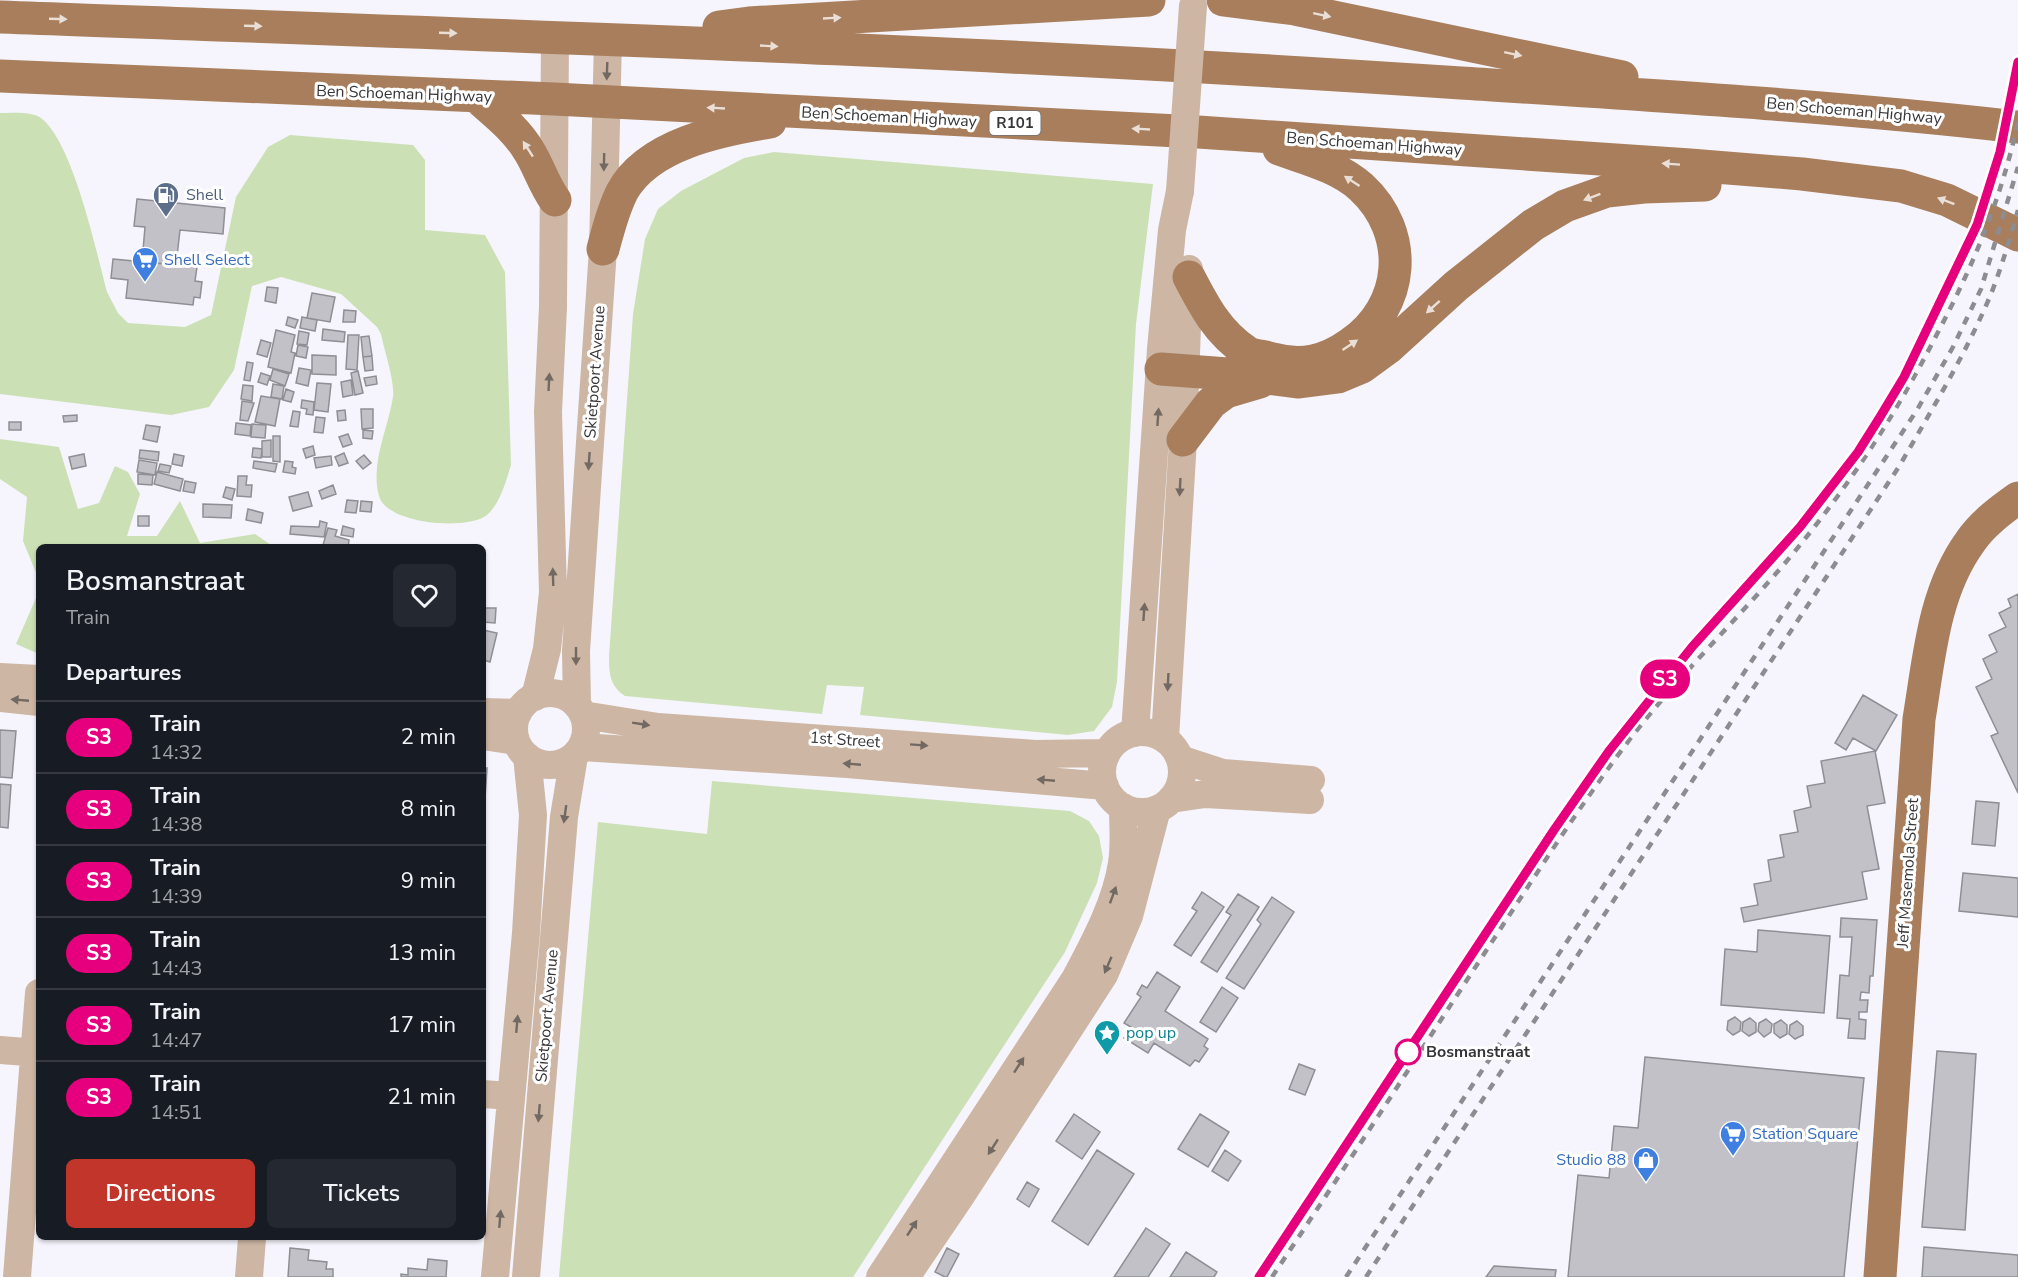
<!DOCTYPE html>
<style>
:root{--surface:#171b24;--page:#242831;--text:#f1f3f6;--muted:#9ea1a6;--line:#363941;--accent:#c2352b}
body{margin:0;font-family:"Nunito Sans",sans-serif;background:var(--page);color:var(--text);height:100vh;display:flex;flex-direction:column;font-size:22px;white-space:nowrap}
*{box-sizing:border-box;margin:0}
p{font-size:20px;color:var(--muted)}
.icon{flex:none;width:33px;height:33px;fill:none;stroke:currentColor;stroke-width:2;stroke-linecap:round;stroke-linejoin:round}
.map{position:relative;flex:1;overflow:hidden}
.side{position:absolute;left:36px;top:544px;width:450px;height:696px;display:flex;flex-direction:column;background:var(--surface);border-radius:9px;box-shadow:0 2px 4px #0004}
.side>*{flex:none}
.badge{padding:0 12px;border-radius:20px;font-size:21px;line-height:39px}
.map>.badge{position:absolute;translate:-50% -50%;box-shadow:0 0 0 3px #fff}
h2{padding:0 30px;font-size:22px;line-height:54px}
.round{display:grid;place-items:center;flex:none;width:63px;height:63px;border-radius:9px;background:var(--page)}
.overview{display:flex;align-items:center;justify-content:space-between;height:102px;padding:0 30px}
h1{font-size:28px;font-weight:600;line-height:45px}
.button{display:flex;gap:12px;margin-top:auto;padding:12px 30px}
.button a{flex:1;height:69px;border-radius:9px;background:var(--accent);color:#fff;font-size:24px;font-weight:600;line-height:69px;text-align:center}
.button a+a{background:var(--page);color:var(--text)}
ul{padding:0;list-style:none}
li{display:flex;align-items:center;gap:18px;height:72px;padding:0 30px;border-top:2px solid var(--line)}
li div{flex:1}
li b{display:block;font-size:22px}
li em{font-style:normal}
li .badge{min-width:66px;font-weight:700;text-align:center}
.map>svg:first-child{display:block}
.green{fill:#cce0b6}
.building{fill:#c2c1c8;stroke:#8f8e95;stroke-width:1.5}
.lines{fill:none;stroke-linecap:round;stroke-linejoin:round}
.minor{stroke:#cdb6a3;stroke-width:28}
.major{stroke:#a87e5c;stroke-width:33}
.rail{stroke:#8c8c91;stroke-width:4.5;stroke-dasharray:8 8;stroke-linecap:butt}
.minor-bridge{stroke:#cdb6a3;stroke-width:28}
.oneway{fill:#e9dfd6}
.oneway2{fill:#726963}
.line-casing{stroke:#fff;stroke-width:14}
.line{stroke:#e6007e;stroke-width:9}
.stop-dot{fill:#fff;stroke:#e6007e;stroke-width:3}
.labels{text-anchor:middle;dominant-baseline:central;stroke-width:6;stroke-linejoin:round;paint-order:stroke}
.shield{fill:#fff;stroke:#727274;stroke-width:1.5}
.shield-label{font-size:15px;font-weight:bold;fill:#363639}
.street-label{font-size:16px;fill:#363639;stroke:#fff}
.service-label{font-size:16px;fill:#4e5e75;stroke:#fff;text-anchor:start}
.shop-label{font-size:16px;fill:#366cbe;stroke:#fff;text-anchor:start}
.culture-label{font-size:16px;fill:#0d838f;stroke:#fff;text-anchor:start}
.stop-label{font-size:16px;font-weight:bold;fill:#363639;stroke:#fff;text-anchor:start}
</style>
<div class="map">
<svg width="2018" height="1277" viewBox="0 0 2018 1277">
<rect width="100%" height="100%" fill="#f6f5fd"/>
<!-- green -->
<path class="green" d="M0,113C12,113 31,111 41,118C73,142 96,251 107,292L118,313L128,323L185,327L211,315L236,197L268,147L290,135L413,145L425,160V230L485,235L505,272L511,465C506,481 500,504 487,515C467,531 386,524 379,496C370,463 388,429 393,397C395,381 384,350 381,334L377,327L341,294L281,277L252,286L234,370L209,407L171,415L0,394Z
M774,152L1153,184L1136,324L1117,682L1112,707L1094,731L1068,735L860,715L864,687L827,685L822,714L625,696C610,686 609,674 609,656L633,314L645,239L658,209L681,191L744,158Z
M0,439L59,447L78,509L99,503L115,466L128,472L140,494L127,536H157L180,501L200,543L255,534L274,547L39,548V580L23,541L27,497L0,479Z
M39,591V654L16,644Z
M712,781L1070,811L1089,821L1099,836L1103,858L1097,883L1065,952L853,1277H559L598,822L707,834Z"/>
<!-- building -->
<path class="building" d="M137,199L225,208L223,234L180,230L176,265L142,262L145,227L134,226Z
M113,259L197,267L195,281L202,282L200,298L194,297L193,305L126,298L128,280L111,278Z
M267,287L278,288L276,303L265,301Z
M312,293L335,297L330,322L307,318Z
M344,310L356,311L355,322H343Z
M288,317L298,320L295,328L286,325Z
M302,317L317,320L315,331L300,328Z
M323,329L345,332L344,342L322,340Z
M276,330L295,335L291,352L295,353L291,373L268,367Z
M299,331L309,333L307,345L297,344Z
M348,335H359L357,370L346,369Z
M369,336L372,356L363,357L361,337Z
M261,340L271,343L267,357L257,354Z
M298,345L308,347L306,358L296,356Z
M312,355L336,356V375L312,374Z
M372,356L373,370L365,371L363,357Z
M247,362L253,363L250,381L244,380Z
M299,368L311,370L308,386L296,383Z
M273,369L289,374L285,386L270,380Z
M358,371L363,393L355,395L351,373Z
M261,373L270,376L267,385L258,382Z
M376,376L377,384L366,386L364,378Z
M351,380L353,395L343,397L341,382Z
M317,383L331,384L328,412L314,410Z
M273,384L284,386L282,399L271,397Z
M243,385L253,386L252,401L241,399Z
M286,389L294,392L291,402L283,400Z
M261,396L280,399L275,426L255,422Z
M302,400L314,402L313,415L306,414L307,409L301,408Z
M242,401L254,403L248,421L240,420Z
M361,409H373V428L362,429Z
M345,410L346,420L338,421L337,411Z
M293,411L300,412L298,427L290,426Z
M77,415V421L64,422L63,416Z
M316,417L325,418L323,433L314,432Z
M9,422H21V430H9Z
M236,423L251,425L250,436L235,434Z
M252,424L266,425L265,438L251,437Z
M146,425L160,427L157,442L143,439Z
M363,430L373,431L372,439L363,438Z
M348,434L352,444L343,447L339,437Z
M273,436H280V462L273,461Z
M271,440V457H262V441Z
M313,446L315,455L306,458L303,449Z
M253,448L262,449L261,458L252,457Z
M140,450L159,452L158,461L139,458Z
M344,453L348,463L339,466L335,457Z
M84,454L86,466L72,469L69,457Z
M174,454L184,456L182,466L172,464Z
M364,455L371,463L363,469L356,461Z
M331,456L332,465L316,468L314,458Z
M139,460L157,463L155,475L137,472Z
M254,461L277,464L275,472L253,468Z
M285,461L293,462L292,467L296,468L295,474L283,472Z
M160,464L171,466L169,473L158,471Z
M157,472L183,479L180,491L154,484Z
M138,474L153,475L152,485L138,484Z
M238,476H247L246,485H252L251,497L237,496Z
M185,481L196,483L194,493L183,491Z
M333,485L336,494L322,499L319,491Z
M226,487L235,489L232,500L223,497Z
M308,492L312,506L293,511L289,497Z
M347,500L358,501L356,513L345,512Z
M361,501L372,502L371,512L360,511Z
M203,504L232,505L231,518L203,517Z
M248,509L263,513L261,523L246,520Z
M138,516H149V526H138Z
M320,521L327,523L324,537L290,534L291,526L319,527Z
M343,526L354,529L353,537L341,535Z
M328,528L337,530L335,536L349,540L348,548L323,545Z
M2018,594V793L1991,736L1998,733L1976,687L1992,679L1983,659L1997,652L1989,635L2006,627L1999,613L2011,607L2008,599Z
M483,608H496L495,623L483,622Z
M483,630L497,633L490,662L484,660L483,665Z
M1863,695L1897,715L1876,751L1853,738L1846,750L1835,743Z
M0,730L16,731L12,778L0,777Z
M1875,751L1885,803L1867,806L1879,869L1862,872L1867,899L1744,922L1741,908L1758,905L1754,884L1771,881L1768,860L1784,857L1780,835L1798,832L1794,811L1811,807L1807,786L1825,783L1821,761Z
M483,768H487L484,814H483Z
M0,784L11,785L8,828L0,827Z
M1976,801L1999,803L1995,846L1972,844Z
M1963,873L2018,878V917L1959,911Z
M1202,892L1224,907L1191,956L1174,945L1197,911L1192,908Z
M1238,894L1259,907L1217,972L1201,962L1231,915L1226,912Z
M1272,897L1294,912L1244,989L1226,978L1261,924L1257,920Z
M1841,918L1877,920L1873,976H1870L1869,993L1861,992L1860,1000H1868L1867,1012H1859V1019L1866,1020L1865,1039L1848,1038L1850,1019L1837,1018L1840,975L1849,976L1852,937H1840Z
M1758,930L1830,936L1824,1013L1721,1005L1725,949L1757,952Z
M1157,972L1180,987L1165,1011L1208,1039L1204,1046L1208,1049L1199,1062L1195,1060L1190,1066L1154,1043L1148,1053L1124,1038L1131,1027L1124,1023L1141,997L1137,994L1142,985L1147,988Z
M1222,987L1238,998L1216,1032L1200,1022Z
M1735,1017L1741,1022L1740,1031L1733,1035L1727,1030L1728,1021Z
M1750,1018L1756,1023V1032L1749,1036L1742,1031L1743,1022Z
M1766,1019L1772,1024L1771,1032L1764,1037L1758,1031L1759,1023Z
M1781,1020L1787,1025V1034L1780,1038L1774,1033V1024Z
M1797,1021L1803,1026V1035L1795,1039L1789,1034L1790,1025Z
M1937,1051L1976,1054L1965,1230L1922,1227Z
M1645,1057L1864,1078L1844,1277H1568L1578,1175L1609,1178L1614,1126L1638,1128Z
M1299,1064L1315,1070L1305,1095L1289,1089Z
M1074,1114L1100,1132L1082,1159L1056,1141Z
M1200,1114L1229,1132L1208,1167L1178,1149Z
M1097,1150L1134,1174L1088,1245L1052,1221Z
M1225,1150L1241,1161L1228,1181L1212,1171Z
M1027,1182L1039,1189L1029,1207L1017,1199Z
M1146,1228L1170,1244L1148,1277H1114Z
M1924,1247L2018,1255V1277H1922Z
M290,1248L309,1250L308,1260L327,1262L326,1269H333V1277H288Z
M947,1248L959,1254L947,1277H945L935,1272Z
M1186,1252L1217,1272L1214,1277H1170Z
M428,1259L447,1261L446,1277H401V1274L408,1275V1268L427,1270Z
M1494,1266L1556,1270L1555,1277H1486Z"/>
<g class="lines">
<!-- minor -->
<path class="minor" d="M0,677L39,679
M514 729a36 36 0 1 1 72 0a36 36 0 1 1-72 0Z
M535,697L547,649L553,592L548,412L553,307L555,37
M0,698L39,702
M577,705L576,651L603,249L608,39
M483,712L518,713
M583,715L658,727L1035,754L1107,753
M1102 772a40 40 0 1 1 80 0a40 40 0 1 1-80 0Z
M1135,733L1161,349L1172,230L1180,191
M483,736L516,741
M1165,739L1183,440L1189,269
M582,747L847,764L1105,786
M1180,759L1223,773L1311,780
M1171,799L1205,794L1310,800
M0,1050L39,1053
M483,1094L511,1096
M17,1277L39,993
M249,1277L252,1238
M495,1277L526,933L533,815L527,756
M526,1277L564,817L574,756
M880,1277L1075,979C1094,943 1116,903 1122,863C1125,845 1123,825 1123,807
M906,1277L961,1196L1104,975L1129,916L1157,809"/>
<!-- major -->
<path class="major" d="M1223,0L1295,9L1622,77
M0,17C487,35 975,50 1461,83C1647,95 1833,106 2018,127
M719,27L749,23L1149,0
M0,76L554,99L1198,132L1690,165L1802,174L1901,186L1947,200L2018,235
M477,97C496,114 516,129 529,151C539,167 544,185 555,200
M603,249C608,230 613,210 622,192C648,144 721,130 770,122
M1189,277C1204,306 1218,333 1247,352C1253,356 1265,356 1273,359C1302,367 1326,361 1350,344C1405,307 1411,233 1361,187C1339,167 1307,159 1279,149
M1161,369L1241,375L1299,382L1338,377L1362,367L1388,348L1456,286L1533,225L1565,206L1607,191L1644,187L1705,185
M1183,440L1211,403L1226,392L1260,382
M1880,1277L1919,719C1929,660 1933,593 1970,542C1982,524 2001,510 2018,498"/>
<!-- rail -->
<path class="rail" d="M1259,1277L1554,830L1609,751L1692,647L1800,527L1830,490L1880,417L1904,377L1977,225L2000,152L2018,62
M1272,1277C1343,1171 1412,1064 1482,957C1530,884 1577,809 1630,739C1680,674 1739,618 1791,556C1849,486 1895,416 1936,336C1973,266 2001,200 2018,122
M1346,1277L1917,410L1953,347L1981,289L2018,167
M1366,1277L1900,465C1932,409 1966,354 1991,294C2002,266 2010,238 2018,210"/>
<!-- minor-bridge -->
<path class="minor-bridge" d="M1180,191L1193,6"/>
</g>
<!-- one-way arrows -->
<defs><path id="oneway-solid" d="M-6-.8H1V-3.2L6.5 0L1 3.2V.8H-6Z" transform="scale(1.5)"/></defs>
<g class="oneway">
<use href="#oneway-solid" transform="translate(1322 15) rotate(12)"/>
<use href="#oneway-solid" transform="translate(832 18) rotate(-3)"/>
<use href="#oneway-solid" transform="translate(58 19) rotate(2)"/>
<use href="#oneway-solid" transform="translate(253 26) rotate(2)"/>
<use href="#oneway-solid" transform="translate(448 33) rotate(2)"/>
<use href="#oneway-solid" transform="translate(769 46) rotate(3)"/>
<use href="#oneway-solid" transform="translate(1513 54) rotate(12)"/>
<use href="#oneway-solid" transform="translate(716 108) rotate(-177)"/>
<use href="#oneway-solid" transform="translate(1141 129) rotate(-177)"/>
<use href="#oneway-solid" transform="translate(528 149) rotate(-123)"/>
<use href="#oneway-solid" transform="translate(1671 164) rotate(-176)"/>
<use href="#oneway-solid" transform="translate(1352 181) rotate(-147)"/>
<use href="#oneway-solid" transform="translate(1592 197) rotate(159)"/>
<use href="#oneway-solid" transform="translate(1946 201) rotate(-159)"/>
<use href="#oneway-solid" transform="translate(1433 307) rotate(138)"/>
<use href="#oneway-solid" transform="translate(1350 345) rotate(-34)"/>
</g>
<g class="oneway2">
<use href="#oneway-solid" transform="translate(607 71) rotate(92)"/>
<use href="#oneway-solid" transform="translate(604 162) rotate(91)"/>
<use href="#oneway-solid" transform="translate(549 382) rotate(-87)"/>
<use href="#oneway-solid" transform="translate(1158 417) rotate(-86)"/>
<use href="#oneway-solid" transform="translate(589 461) rotate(94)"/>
<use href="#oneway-solid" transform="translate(1180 487) rotate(93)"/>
<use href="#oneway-solid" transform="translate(553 577) rotate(-92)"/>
<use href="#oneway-solid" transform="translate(1144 612) rotate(-86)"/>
<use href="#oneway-solid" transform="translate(576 656) rotate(90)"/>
<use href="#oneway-solid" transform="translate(1168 682) rotate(93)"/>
<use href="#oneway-solid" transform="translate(20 700) rotate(-175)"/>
<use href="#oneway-solid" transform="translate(641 724) rotate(9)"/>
<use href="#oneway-solid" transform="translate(919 745) rotate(4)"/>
<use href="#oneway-solid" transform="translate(852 764) rotate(-175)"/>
<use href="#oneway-solid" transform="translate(1046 780) rotate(-175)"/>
<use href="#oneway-solid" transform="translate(565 814) rotate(98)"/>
<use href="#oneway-solid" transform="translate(1113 895) rotate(-70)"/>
<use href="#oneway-solid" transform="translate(1108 965) rotate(113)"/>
<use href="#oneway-solid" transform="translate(517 1024) rotate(-85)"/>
<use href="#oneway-solid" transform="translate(1019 1065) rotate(-57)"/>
<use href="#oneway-solid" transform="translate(539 1113) rotate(95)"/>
<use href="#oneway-solid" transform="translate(993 1147) rotate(123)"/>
<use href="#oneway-solid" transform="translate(500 1219) rotate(-85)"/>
<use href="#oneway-solid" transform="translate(912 1228) rotate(-57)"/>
</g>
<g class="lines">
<!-- line casing -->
<g class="line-casing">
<path id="line" d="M1259,1277L1554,830L1609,751L1692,647L1800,527L1858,452L1880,417L1904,377L1977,225L2000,152L2018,62"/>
</g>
<!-- line -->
<use href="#line" class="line"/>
</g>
<!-- icons -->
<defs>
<g id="fuel-pin" transform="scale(1.35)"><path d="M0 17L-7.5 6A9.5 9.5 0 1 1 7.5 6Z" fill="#5c6f8a" stroke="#fff"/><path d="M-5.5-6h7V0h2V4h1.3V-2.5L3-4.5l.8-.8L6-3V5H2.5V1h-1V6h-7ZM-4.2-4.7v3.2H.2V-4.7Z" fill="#fff"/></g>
<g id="supermarket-pin" transform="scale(1.35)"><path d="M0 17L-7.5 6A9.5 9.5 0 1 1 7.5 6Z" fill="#3f7fe0" stroke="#fff"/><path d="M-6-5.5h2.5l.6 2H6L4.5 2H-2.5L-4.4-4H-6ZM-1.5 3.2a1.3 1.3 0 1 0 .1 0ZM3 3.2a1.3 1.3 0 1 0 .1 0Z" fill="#fff"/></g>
<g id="sight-pin" transform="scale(1.35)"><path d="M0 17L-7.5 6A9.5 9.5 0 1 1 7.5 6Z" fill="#0f9aa8" stroke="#fff"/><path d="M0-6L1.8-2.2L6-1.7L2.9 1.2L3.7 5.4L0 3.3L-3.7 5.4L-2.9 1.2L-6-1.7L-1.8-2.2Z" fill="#fff"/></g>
<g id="shop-pin" transform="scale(1.35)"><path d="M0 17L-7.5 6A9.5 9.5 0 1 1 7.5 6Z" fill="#3f7fe0" stroke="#fff"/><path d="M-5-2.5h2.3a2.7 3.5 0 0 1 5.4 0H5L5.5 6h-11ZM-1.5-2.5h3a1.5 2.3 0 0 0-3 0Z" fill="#fff"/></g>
</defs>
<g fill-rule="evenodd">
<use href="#fuel-pin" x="166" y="195"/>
<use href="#supermarket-pin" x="145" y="260"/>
<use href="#sight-pin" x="1107" y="1033"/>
<use href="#supermarket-pin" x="1733" y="1134"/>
<use href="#shop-pin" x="1646" y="1160"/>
</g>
<!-- markers -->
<circle class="stop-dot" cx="1408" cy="1052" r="12"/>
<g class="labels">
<!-- shield labels -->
<rect class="shield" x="989.5" y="111" width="51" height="24" rx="4.5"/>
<g class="shield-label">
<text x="1015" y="123">R101</text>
</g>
<!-- street labels -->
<g class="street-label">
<text transform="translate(404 94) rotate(2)">Ben Schoeman Highway</text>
<text transform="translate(1854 111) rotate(5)">Ben Schoeman Highway</text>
<text transform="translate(889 117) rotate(3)">Ben Schoeman Highway</text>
<text transform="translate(1374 144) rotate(4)">Ben Schoeman Highway</text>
<text transform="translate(595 372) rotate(-86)">Skietpoort Avenue</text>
<text transform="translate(845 740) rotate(4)">1st Street</text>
<text transform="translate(1908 873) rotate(-86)">Jeff Masemola Street</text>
<text transform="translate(547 1016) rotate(-85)">Skietpoort Avenue</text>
</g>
<!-- service labels -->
<g class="service-label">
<text x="186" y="195">Shell</text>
</g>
<!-- shop labels -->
<g class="shop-label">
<text x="164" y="260">Shell Select</text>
<text x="1752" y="1134">Station Square</text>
<text x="1626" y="1160" text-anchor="end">Studio 88</text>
</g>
<!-- culture labels -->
<g class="culture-label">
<text x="1126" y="1033">pop up</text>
</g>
<!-- stop labels -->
<g class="stop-label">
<text x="1426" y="1052">Bosmanstraat</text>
</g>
</g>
</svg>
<b class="badge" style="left:1665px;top:679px;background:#e6007e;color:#fff">S3</b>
<section class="side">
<div class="overview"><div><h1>Bosmanstraat</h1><p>Train</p></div><a class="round"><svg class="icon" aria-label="heart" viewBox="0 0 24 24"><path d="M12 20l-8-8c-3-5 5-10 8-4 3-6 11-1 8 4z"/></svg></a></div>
<h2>Departures</h2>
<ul>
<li><span class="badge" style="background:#e6007e;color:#fff">S3</span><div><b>Train</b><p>14:32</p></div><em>2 min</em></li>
<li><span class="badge" style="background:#e6007e;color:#fff">S3</span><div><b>Train</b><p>14:38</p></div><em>8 min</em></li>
<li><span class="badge" style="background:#e6007e;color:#fff">S3</span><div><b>Train</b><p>14:39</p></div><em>9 min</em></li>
<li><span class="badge" style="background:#e6007e;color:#fff">S3</span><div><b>Train</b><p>14:43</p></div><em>13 min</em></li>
<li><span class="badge" style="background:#e6007e;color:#fff">S3</span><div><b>Train</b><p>14:47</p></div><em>17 min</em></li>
<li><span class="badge" style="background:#e6007e;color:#fff">S3</span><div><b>Train</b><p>14:51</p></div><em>21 min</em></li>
</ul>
<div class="button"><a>Directions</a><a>Tickets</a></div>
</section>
</div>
